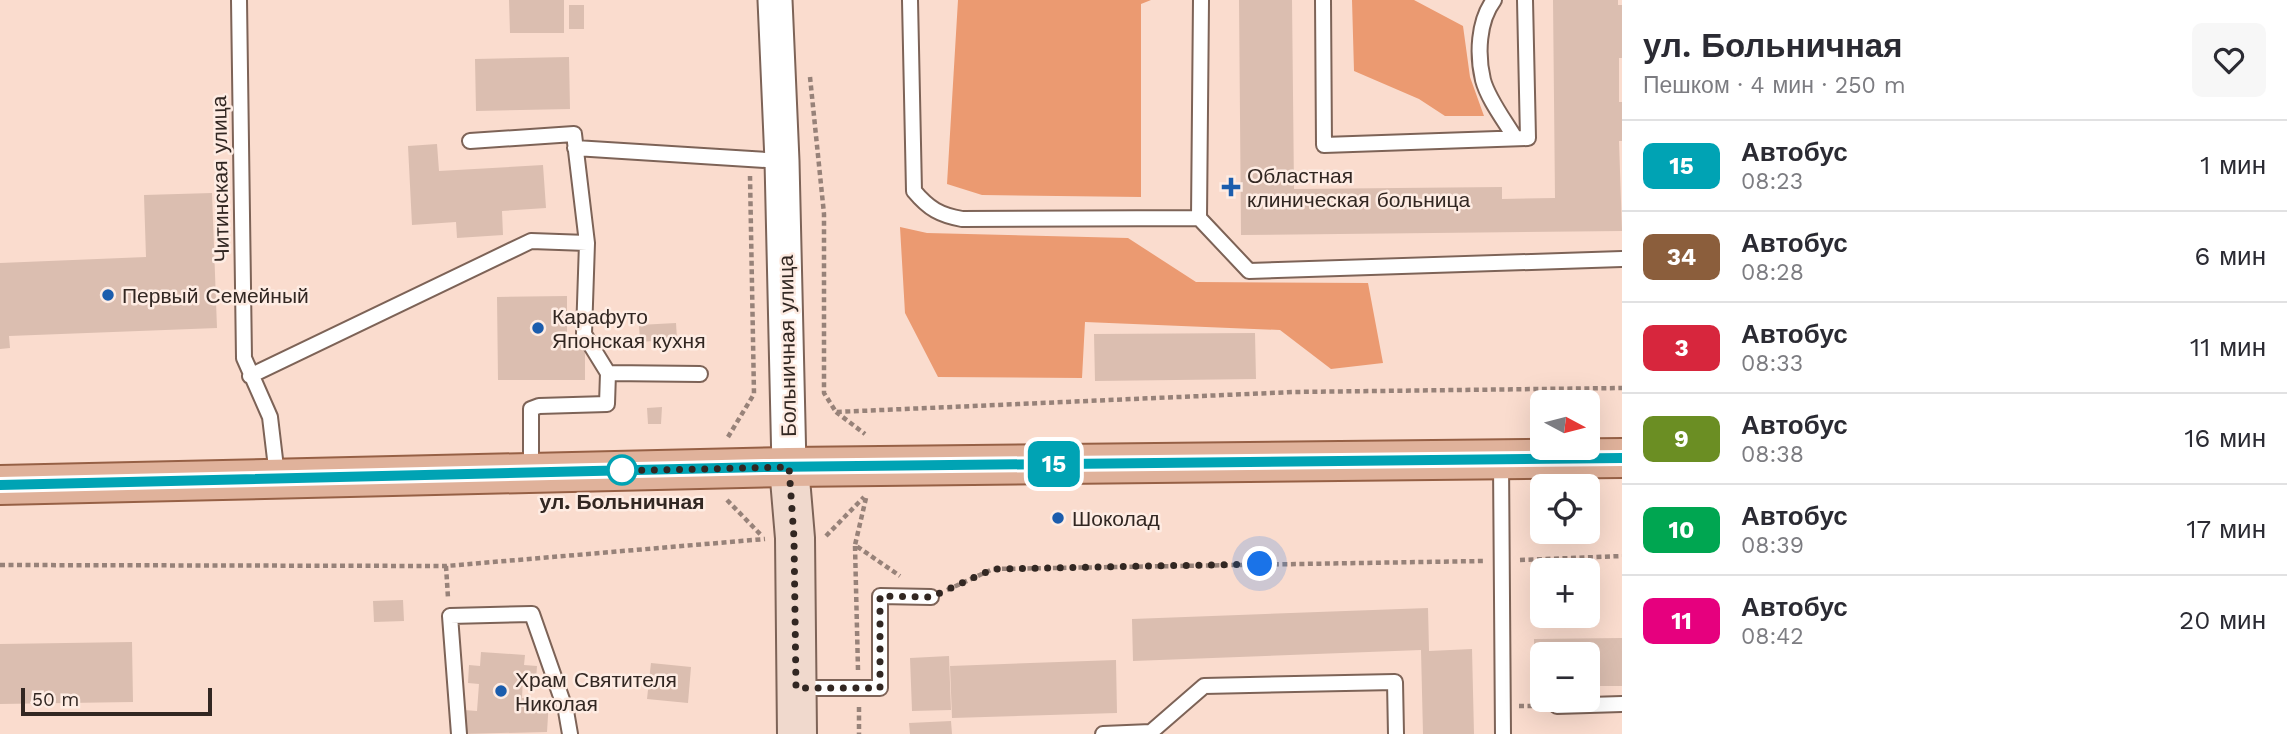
<!DOCTYPE html>
<html lang="ru">
<meta charset="utf-8">
<style>
:root{--surface:#fff;--page:#f7f7f7;--text:#2b2b33;--muted:#7c7c81;--line:#e1e1e2}
body{margin:0;font-family:"Work Sans",sans-serif;background:var(--page);color:var(--text);height:100vh;display:flex;flex-direction:column;font-size:26px;white-space:nowrap}
*{box-sizing:border-box;margin:0}
p{font-size:23px;color:var(--muted)}
.icon{flex:none;width:38px;height:38px;fill:none;stroke:currentColor;stroke-width:2;stroke-linecap:round;stroke-linejoin:round}
.map{position:relative;flex:1;overflow:hidden}
.panel{display:flex;flex-direction:column;background:var(--surface);width:665px}
.panel>*{flex:none}
.badge{padding:0 14px;border-radius:10px;font-size:24px;line-height:46px}
.needle{width:46px;rotate:97deg}
.fabs{position:absolute;left:1530px;top:390px;display:grid;gap:14px}
.fabs a{display:grid;place-items:center;width:70px;height:70px;border-radius:10px;background:var(--surface);box-shadow:0 7px 28px #0002;font-size:35px}
.scale{position:absolute;left:21px;bottom:18px;width:191px;box-sizing:border-box;padding-left:7px;border:4px solid #322722;border-top:0;font-size:19px;line-height:24px;white-space:nowrap;color:#322722;-webkit-text-stroke:5px #feece3;paint-order:stroke}
.you{position:absolute;width:35px;height:35px;margin:-18px;border:5px solid #fff;border-radius:50%;background:#1a73e8;box-shadow:0 0 0 10px #1a73e833}
.map>.badge{position:absolute;translate:-50% -50%;box-shadow:0 0 0 4px #fff}
.round{display:grid;place-items:center;flex:none;width:74px;height:74px;border-radius:10px;background:var(--page)}
.headline{display:flex;align-items:center;justify-content:space-between;height:119px;padding:0 21px}
h1{font-size:33px;font-weight:600;line-height:52px}
ul{padding:0;list-style:none}
li{display:flex;align-items:center;gap:21px;height:91px;padding:0 21px;border-top:2px solid var(--line)}
li div{flex:1}
li b{display:block;font-size:26px}
li em{font-style:normal}
li .badge{min-width:77px;font-weight:700;text-align:center}
main{display:flex;flex:1;min-height:0}
.map>svg:first-child{display:block}
.forest{fill:#eb9a71}
.building{fill:#dbbeb0}
.lines{fill:none;stroke-linecap:round;stroke-linejoin:round}
.service-casing{stroke:#7d6357;stroke-width:18}
.tertiary-casing{stroke:#7d6357;stroke-width:37}
.secondary-casing{stroke:#7d6357;stroke-width:42}
.primary-casing{stroke:#966045;stroke-width:42}
.path{stroke:#978279;stroke-width:4.5;stroke-dasharray:5 3.5;stroke-linecap:butt}
.service{stroke:#fff;stroke-width:14}
.tertiary{stroke:#fff;stroke-width:33}
.secondary{stroke:#f0d9cd;stroke-width:38}
.primary{stroke:#e0b29b;stroke-width:38}
.line-casing{stroke:#fff;stroke-width:16}
.line{stroke:#00a3b4;stroke-width:10}
.walk{stroke:#322722;stroke-width:7;stroke-dasharray:0 12.6}
.poi-dot{fill:#1b5dad;stroke:#feece3;stroke-width:2.5}
.stop-dot{fill:#fff;stroke:#00a3b4;stroke-width:3.5}
.labels{text-anchor:middle;dominant-baseline:central;stroke-width:5;stroke-linejoin:round;paint-order:stroke}
.poi-label{font-size:21px;fill:#322722;stroke:#feece3;text-anchor:start}
.street-label{font-size:21px;fill:#322722;stroke:#feece3}
.stop-label{font-size:21px;font-weight:bold;fill:#322722;stroke:#feece3}
</style>
<main>
<div class="map">
<svg width="1622" height="734" viewBox="0 0 1622 734">
<rect width="100%" height="100%" fill="#fadcce"/>
<!-- forest -->
<path class="forest" d="M958,0H1151L1141,4V197L982,195L947,184Z
M1352,0H1414L1463,26L1470,77L1484,116H1445L1419,99L1354,71Z
M900,227L927,233L1128,238L1196,282L1368,283L1383,363L1331,369L1280,330L1085,322L1082,378L938,377L905,313Z"/>
<!-- building -->
<path class="building" d="M509,0H564V33H510Z
M1239,0H1292L1294,189L1502,187V199L1555,198L1553,0H1618V5H1622V58H1619V102H1622V141H1619L1622,231L1241,235Z
M569,5H584V29H569Z
M569,57L570,109L476,111L475,59Z
M437,144L439,171L543,165L546,208L502,211L503,235L457,238L456,222L412,225L408,146Z
M212,193L217,328L9,336L10,348L0,349V263L146,257L144,195Z
M567,296V345H585V380H498L497,297Z
M676,323L677,339L640,342L639,325Z
M1255,333L1256,379L1095,381L1094,334Z
M662,407L661,424H648L647,408Z
M403,600L404,621L374,622L373,601Z
M1428,608L1429,651L1472,649L1474,734H1423L1421,650L1133,661L1132,619Z
M1622,638V686H1587V654H1542V687H1535L1534,639Z
M132,642L133,702L0,704V644Z
M481,652L525,655L524,665L537,666L536,679L523,678L522,698L549,700L547,732L462,734L464,710L477,711L479,684L468,683L469,665L480,666Z
M949,656L951,710L912,711L910,658Z
M1116,660L1117,713L952,718L950,666Z
M651,663L691,667L688,703L647,699Z
M951,721L952,734H910L909,723Z"/>
<g class="lines">
<!-- service casing -->
<g class="service-casing">
<path id="service" d="M239,0L244,358L270,417L277,476
M910,0L914,191C929,209 940,215 962,219L1199,218
M1201,0L1199,218L1249,271L1622,259
M1323,0L1324,145L1528,138L1525,0
M1494,0C1478,21 1477,55 1483,80C1488,99 1505,121 1515,138
M470,141L574,134L587,243
M575,148L782,161
M250,376L531,241L587,243L584,334L608,373L700,374
M1501,461L1503,734
M531,471V409L539,406L607,404L608,373
M797,688H880V596L931,597
M1557,706L1622,704
M459,734L450,616L532,614L566,711L570,734
M1103,734L1151,732L1204,686L1395,682L1396,734"/>
</g>
<!-- tertiary casing -->
<g class="tertiary-casing">
<path id="tertiary" d="M775,0L782,161L789,467"/>
</g>
<!-- secondary casing -->
<g class="secondary-casing">
<path id="secondary" d="M789,467L795,538L797,734"/>
</g>
<!-- primary casing -->
<g class="primary-casing">
<path id="primary" d="M0,485L789,467L1622,458"/>
</g>
<!-- path -->
<path class="path" d="M810,77L824,214V393L836,412L1293,392L1622,388
M836,412L865,434
M728,437L754,394L750,176
M866,498L855,545L900,576
M727,500L762,536
M826,536L864,497
M855,546L858,670
M1520,560L1622,556
M0,565L446,566L765,539
M446,566L448,598
M947,590L993,569L1483,561
M1519,706H1538
M859,707V734"/>
<!-- service -->
<use href="#service" class="service"/>
<!-- tertiary -->
<use href="#tertiary" class="tertiary"/>
<!-- secondary -->
<use href="#secondary" class="secondary"/>
<!-- primary -->
<use href="#primary" class="primary"/>
</g>
<g class="lines">
<!-- line casing -->
<g class="line-casing">
<path id="line" d="M0,485L767,467L1622,458"/>
</g>
<!-- line -->
<use href="#line" class="line"/>
<!-- walk -->
<path class="walk" d="M622,470L613,471L789,467L794,538L796,688H880V596L931,597L993,569L1260,564"/>
</g>
<!-- markers -->
<g class="poi-dot">
<path d="M1227.5 176.5h7v7h7v7h-7v7h-7v-7h-7v-7h7z"/>
<circle cx="108" cy="295" r="7"/>
<circle cx="538" cy="328" r="7"/>
<circle cx="1058" cy="518" r="7"/>
<circle cx="501" cy="691" r="7"/>
</g>
<circle class="stop-dot" cx="622" cy="470" r="14"/>
<g class="labels">
<!-- poi labels -->
<g class="poi-label">
<text x="1247" y="175">Областная<tspan x="1247" dy="24">клиническая больница</tspan></text>
<text x="122" y="295">Первый Семейный</text>
<text x="552" y="316">Карафуто<tspan x="552" dy="24">Японская кухня</tspan></text>
<text x="1072" y="518">Шоколад</text>
<text x="515" y="679">Храм Святителя<tspan x="515" dy="24">Николая</tspan></text>
</g>
<!-- street labels -->
<g class="street-label">
<text transform="translate(220 179) rotate(-91)">Читинская улица</text>
<text transform="translate(787 346) rotate(-91)">Больничная улица</text>
</g>
<!-- stop labels -->
<g class="stop-label">
<text x="622" y="501">ул. Больничная</text>
</g>
</g>
</svg>
<div class="fabs">
<a><svg class="needle" viewBox="-14 -14 28 28"><path d="M0-13l5 13h-10z" fill="#e53935"/><path d="M0 13l5-13h-10z" fill="#7c7c81"/></svg></a>
<a><svg class="icon" aria-label="locate" viewBox="0 0 24 24"><circle cx="12" cy="12" r="6"/><path d="M12 2v4M12 18v4M2 12h4M18 12h4"/></svg></a>
<a>+</a>
<a>−</a>
</div>
<div class="scale">50 m</div>
<div class="you" style="left:1260px;top:564px"></div>
<b class="badge" style="left:1054px;top:464px;background:#00a3b4;color:#fff">15</b>
</div>
<section class="panel">
<div class="headline"><div><h1>ул. Больничная</h1><p>Пешком · 4 мин · 250 m</p></div><a class="round"><svg class="icon" aria-label="heart" viewBox="0 0 24 24"><path d="M12 20l-8-8c-3-5 5-10 8-4 3-6 11-1 8 4z"/></svg></a></div>
<ul>
<li><span class="badge" style="background:#00a3b4;color:#fff">15</span><div><b>Автобус</b><p>08:23</p></div><em>1 мин</em></li>
<li><span class="badge" style="background:#8b5e3c;color:#fff">34</span><div><b>Автобус</b><p>08:28</p></div><em>6 мин</em></li>
<li><span class="badge" style="background:#d7263d;color:#fff">3</span><div><b>Автобус</b><p>08:33</p></div><em>11 мин</em></li>
<li><span class="badge" style="background:#6b8e23;color:#fff">9</span><div><b>Автобус</b><p>08:38</p></div><em>16 мин</em></li>
<li><span class="badge" style="background:#00a651;color:#fff">10</span><div><b>Автобус</b><p>08:39</p></div><em>17 мин</em></li>
<li><span class="badge" style="background:#e6007e;color:#fff">11</span><div><b>Автобус</b><p>08:42</p></div><em>20 мин</em></li>
</ul>
</section>
</main>
